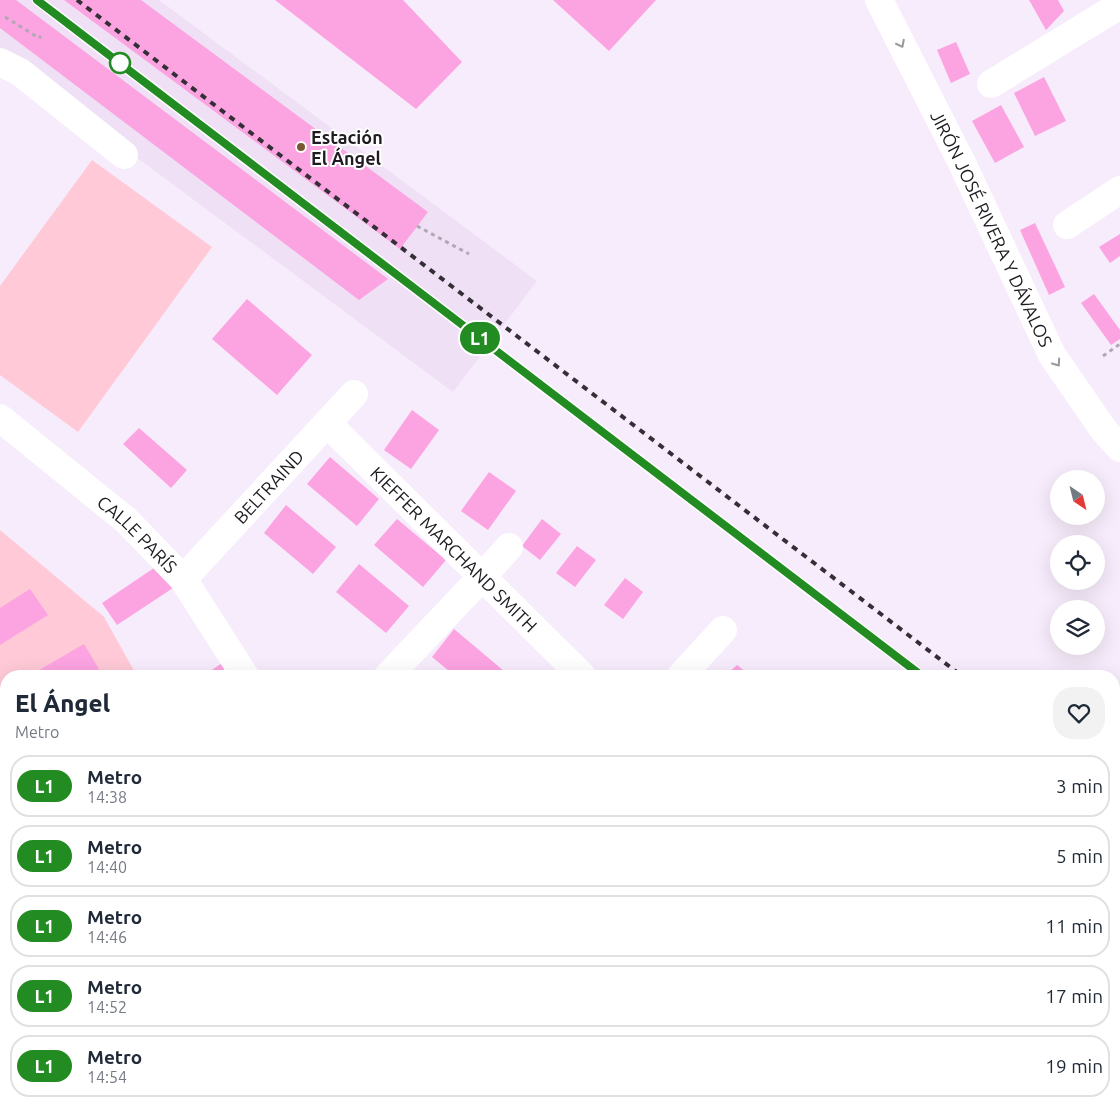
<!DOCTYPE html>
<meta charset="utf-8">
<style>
:root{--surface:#fff;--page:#f2f2f3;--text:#1f2937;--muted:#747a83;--line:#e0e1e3}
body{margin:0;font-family:Ubuntu,sans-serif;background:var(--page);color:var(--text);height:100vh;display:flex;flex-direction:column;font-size:19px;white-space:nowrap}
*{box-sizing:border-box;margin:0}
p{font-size:16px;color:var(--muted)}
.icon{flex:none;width:28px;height:28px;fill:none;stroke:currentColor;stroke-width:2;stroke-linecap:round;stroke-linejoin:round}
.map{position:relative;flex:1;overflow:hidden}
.panel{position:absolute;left:0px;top:670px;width:1120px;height:445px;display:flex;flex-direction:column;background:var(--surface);border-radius:20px 20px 0 0;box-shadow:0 5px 20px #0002}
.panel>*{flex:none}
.badge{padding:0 10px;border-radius:16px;font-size:18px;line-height:32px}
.needle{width:32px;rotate:145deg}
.buttons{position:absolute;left:1050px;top:470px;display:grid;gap:10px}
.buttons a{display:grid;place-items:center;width:55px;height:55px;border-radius:50%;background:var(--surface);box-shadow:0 5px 20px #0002;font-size:25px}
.map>.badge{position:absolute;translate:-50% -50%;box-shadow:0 0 0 2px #fff}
.round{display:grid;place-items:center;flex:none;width:52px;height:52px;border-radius:20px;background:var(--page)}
.overview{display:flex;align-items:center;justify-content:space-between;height:85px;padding:0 15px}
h1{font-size:24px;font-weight:800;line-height:38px}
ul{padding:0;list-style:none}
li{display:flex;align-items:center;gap:15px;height:62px;margin:0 10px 8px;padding:0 5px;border:2px solid var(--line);border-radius:20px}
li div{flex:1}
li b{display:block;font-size:19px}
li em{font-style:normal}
li .badge{min-width:55px;font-weight:700;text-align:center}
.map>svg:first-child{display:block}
.built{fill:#efe0f5}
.green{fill:#ffc9d7}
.building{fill:#fca3e1}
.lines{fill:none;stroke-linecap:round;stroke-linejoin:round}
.path{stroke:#b1a8b4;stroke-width:3;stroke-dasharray:4 4;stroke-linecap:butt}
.minor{stroke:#fff;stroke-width:28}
.rail{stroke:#342f36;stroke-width:4;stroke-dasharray:6 6;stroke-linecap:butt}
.oneway{stroke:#9a989b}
.line-casing{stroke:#fff;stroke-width:11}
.line{stroke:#228b22;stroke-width:8}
.stop-dot{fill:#fff;stroke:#228b22;stroke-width:2.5}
.poi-dot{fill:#7a572f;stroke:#fefefe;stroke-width:2}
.labels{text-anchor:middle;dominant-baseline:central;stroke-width:4;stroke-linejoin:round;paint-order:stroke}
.poi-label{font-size:18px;font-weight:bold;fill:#1e1a20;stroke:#fefefe;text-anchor:start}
.street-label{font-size:18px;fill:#1e1a20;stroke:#fefefe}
</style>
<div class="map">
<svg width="1120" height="1115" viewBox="0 0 1120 1115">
<rect width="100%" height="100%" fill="#f7ecfb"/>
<!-- built -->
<path class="built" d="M0,0H159L537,281L453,392L0,56Z"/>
<!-- green -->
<path class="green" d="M92,160L212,247L78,432L0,375V286Z
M0,530L104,617L137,676H6V1109H206L201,1111L199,1115H0Z"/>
<!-- building -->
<path class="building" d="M0,0H16L388,279L359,300L0,28Z
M64,0H141L428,212L400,249Z
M275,0H403L462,62L416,109Z
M553,0H656L609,51Z
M1029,0H1058L1064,11L1046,30Z
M956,42L970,74L951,83L937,50Z
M1044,77L1066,121L1035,136L1014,93Z
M1001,105L1024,147L995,163L972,121Z
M1035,223L1065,287L1049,295L1020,230Z
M1120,234V256L1110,263L1099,247Z
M1094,294L1120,330V339L1111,345L1081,303Z
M247,299L312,355L277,395L212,339Z
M412,410L439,430L411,469L384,450Z
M139,428L187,470L171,488L123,444Z
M330,457L379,499L357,526L307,484Z
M489,472L516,491L488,530L461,511Z
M286,505L336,547L313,574L264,533Z
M397,519L446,560L423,587L374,545Z
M542,519L561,534L540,560L522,546Z
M577,546L596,560L575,587L556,573Z
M359,564L409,606L386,633L336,592Z
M157,566L173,588L117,625L102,603Z
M625,578L643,592L623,619L604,605Z
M30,589L48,615L0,645V608Z
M454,629L504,671L500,676H455L432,657Z
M84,644L99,669L86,676H29Z
M222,663L231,676H203Z
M737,665L751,676H725Z
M6,690V723L0,727V693Z
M6,778V809L0,798V782Z
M6,934V965L0,969V938Z
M1120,1054V1075L1114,1068V1061Z
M6,1092V1109H23L26,1113L23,1115H0V1096Z
M292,1109H325L317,1115H297Z
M687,1109H721L729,1115H682Z
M914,1109H944L951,1115H920Z"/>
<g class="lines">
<!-- path -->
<path class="path" d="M5,17L39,38L41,36
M417,226L469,254
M1103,356L1120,344
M0,1061L6,1057"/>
<!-- minor -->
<g class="minor">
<path id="s1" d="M879,0L961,161L1052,355L1103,429L1120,448"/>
<path d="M0,62L20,72L124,155"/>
<path d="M991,84L1120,5"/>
<path d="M1067,225L1120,190"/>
<path id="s2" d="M0,418L127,521L183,579L245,676"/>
<path id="s3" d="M327,423L582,676"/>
<path id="s4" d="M183,579L354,394"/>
<path d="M388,676L482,577L509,547"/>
<path d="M681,676L723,630"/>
<path d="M519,1109L523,1115"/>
<path d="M377,1115L382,1109"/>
<path d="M641,1115L647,1109"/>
<path d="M997,1115L1002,1109"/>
</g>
<!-- rail -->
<path class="rail" d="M37,0L922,676
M77,0L962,676
M1114,792L1120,797
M1114,823L1120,827"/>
</g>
<!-- one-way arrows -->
<defs><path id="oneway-chevron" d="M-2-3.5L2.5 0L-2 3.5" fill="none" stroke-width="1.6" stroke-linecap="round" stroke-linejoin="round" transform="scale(1.25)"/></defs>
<g class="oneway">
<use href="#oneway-chevron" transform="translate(901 44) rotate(63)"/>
<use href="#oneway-chevron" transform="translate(1057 363) rotate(55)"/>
</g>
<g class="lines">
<!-- line casing -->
<g class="line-casing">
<path id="line" d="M37,0L922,676"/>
</g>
<!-- line -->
<use href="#line" class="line"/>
</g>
<!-- markers -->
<circle class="stop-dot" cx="120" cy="63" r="10"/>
<circle class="poi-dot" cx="301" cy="147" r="5"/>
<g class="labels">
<!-- poi labels -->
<g class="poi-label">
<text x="311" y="137">Estación<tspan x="311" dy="21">El Ángel</tspan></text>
</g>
<!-- street labels -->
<g class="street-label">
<text stroke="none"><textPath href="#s1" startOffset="255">JIRÓN JOSÉ RIVERA Y DÁVALOS</textPath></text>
<text stroke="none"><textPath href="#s4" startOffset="126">BELTRAIND</textPath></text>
<text stroke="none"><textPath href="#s2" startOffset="180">CALLE PARÍS</textPath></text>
<text stroke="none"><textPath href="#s3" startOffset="179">KIEFFER MARCHAND SMITH</textPath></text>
</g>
</g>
</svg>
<div class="buttons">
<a><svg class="needle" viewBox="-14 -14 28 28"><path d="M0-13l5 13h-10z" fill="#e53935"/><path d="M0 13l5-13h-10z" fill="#747a83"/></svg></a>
<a><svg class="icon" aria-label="locate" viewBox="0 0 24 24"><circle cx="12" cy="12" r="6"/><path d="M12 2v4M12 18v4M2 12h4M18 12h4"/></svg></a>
<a><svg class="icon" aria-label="layers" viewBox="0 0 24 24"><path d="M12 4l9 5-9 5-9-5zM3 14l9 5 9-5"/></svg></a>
</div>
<b class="badge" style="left:480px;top:338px;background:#228b22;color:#fff">L1</b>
<section class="panel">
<div class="overview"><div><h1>El Ángel</h1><p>Metro</p></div><a class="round"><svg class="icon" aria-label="heart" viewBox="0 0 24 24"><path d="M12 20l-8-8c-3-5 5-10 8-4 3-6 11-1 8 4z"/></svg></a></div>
<ul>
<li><span class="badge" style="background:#228b22;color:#fff">L1</span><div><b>Metro</b><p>14:38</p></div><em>3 min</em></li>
<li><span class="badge" style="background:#228b22;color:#fff">L1</span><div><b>Metro</b><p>14:40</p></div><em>5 min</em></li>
<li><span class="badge" style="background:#228b22;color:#fff">L1</span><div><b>Metro</b><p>14:46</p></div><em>11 min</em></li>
<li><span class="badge" style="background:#228b22;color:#fff">L1</span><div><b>Metro</b><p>14:52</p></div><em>17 min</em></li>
<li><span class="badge" style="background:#228b22;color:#fff">L1</span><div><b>Metro</b><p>14:54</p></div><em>19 min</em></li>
</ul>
</section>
</div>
